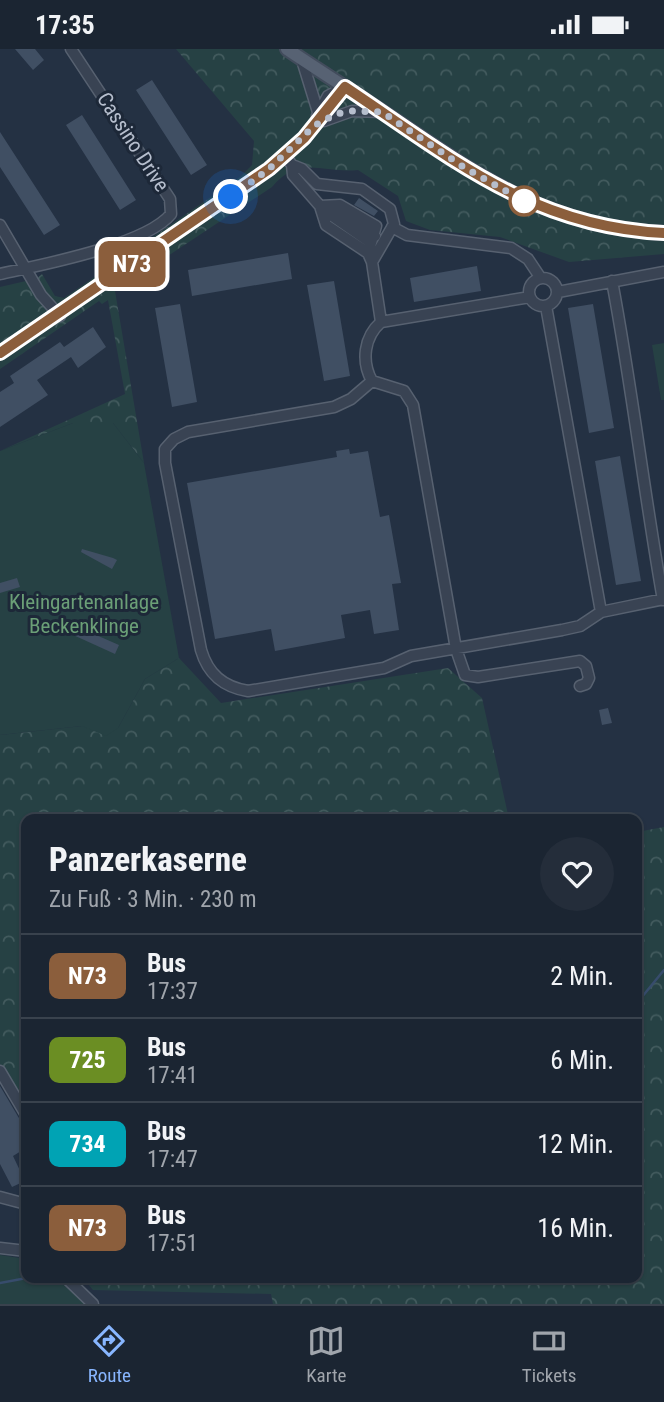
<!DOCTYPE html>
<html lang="de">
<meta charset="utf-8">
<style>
:root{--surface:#1b2532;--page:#242d3a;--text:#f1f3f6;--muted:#a0a5ac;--line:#39424d;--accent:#88b6ff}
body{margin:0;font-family:"Roboto Condensed",sans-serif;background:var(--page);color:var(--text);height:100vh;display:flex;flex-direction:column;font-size:26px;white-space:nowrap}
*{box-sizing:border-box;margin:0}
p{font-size:23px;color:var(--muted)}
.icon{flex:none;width:38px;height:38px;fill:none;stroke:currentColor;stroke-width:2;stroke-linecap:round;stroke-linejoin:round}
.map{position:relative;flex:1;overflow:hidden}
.side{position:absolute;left:21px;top:765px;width:621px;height:469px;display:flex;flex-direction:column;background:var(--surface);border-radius:14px;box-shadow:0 2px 5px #0004,0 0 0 2px var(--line)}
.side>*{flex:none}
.badge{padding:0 14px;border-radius:10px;font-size:24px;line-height:46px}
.you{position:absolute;width:35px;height:35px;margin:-18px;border:5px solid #fff;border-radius:50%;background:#1a73e8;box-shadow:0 0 0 10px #1a73e833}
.map>.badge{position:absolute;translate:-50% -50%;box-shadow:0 0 0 4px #fff}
.round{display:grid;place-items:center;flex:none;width:74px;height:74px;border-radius:37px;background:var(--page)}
.summary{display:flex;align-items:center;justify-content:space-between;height:119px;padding:0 28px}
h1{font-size:33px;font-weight:800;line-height:52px}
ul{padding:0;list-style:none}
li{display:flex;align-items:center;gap:21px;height:84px;padding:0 28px;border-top:2px solid var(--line)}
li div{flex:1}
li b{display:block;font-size:26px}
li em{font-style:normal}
li .badge{min-width:77px;font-weight:700;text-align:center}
.status{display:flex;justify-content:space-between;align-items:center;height:49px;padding:0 35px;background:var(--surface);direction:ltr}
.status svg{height:19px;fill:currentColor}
.tabs{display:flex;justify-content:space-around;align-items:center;height:98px;border-top:2px solid var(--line);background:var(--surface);font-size:19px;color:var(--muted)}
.tabs a{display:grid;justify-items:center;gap:4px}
.tabs .current{color:var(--accent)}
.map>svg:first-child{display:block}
.forest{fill:url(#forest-crowns)}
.garden{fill:#264144}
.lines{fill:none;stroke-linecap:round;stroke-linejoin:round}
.stream{stroke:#374c6c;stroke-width:2.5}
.building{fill:#404f63}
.minor-casing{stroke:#576170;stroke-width:13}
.major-casing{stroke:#424c5c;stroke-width:16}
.minor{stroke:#394353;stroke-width:10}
.major{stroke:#576273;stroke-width:12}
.line-casing{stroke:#fff;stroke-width:16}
.line{stroke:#8b5e3c;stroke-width:10}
.walk{stroke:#b6becd;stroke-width:7;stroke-dasharray:0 12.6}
.stop-dot{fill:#fff;stroke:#8b5e3c;stroke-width:3.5}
.labels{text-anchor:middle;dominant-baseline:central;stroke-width:6;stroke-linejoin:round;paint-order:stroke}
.street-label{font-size:21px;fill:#b6becd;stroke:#1d2838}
.park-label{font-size:21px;fill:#6b9f77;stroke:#1d2838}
</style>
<div class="status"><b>17:35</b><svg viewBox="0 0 49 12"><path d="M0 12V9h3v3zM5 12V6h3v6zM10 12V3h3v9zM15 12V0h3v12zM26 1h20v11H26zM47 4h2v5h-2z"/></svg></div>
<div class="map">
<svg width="664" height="1255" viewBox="0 0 664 1255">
<defs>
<pattern id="forest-crowns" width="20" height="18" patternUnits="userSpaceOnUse" patternTransform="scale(1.75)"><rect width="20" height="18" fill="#264144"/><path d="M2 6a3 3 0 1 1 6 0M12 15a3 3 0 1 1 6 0" fill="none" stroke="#435b5e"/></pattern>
</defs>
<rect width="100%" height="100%" fill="#243143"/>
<!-- forest -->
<path class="forest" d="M176,0H664V205L569,213L500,188L430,181L406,172L398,147L358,121C323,125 300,105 272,138L115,242L144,414L113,374H73L0,402L125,345L108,251L102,255L99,252L0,320V238L26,232L29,236L42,225L55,247L64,249L240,128L252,116L254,92Z
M179,609L221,654L448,619L482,649L509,770H26V1058L0,1016V686L82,677L118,679L145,630Z
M664,778V1255H273L271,1245L93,1241L83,1229L637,1228V783Z"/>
<!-- garden -->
<path class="garden" d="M664,294V351H661L652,296Z
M73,374H113L144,414L179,609L145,630L118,679L106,687L82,677L0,686V402Z
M0,1206L26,1210V1228L57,1229L85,1255H0Z"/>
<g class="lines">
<!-- stream -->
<path class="stream" d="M637,954L664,921
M0,1234L32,1228"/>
</g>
<!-- building -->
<path class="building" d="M15,0H35L44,11L33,21Z
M152,31L207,116L191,126L136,41Z
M82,66L136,151L120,161L66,76Z
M0,83L60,176L44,186L0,118Z
M359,149L378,162L374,167L354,156Z
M288,204L292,230L192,247L188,221Z
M477,217L481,242L414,253L410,229Z
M334,232L350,327L324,332L307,236Z
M180,255L197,353L172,358L155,259Z
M593,255L614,379L589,384L568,259Z
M93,278L106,298L78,319L71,308L37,331L48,346L0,378V343L14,334L10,327L60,293L64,298Z
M349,400L350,405L368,402L380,468L389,466L401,534L392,535L399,581L374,585L370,561L341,566L345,589L275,602L271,580L215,590L187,434L337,408L336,402Z
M620,407L641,532L616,536L595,412Z
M82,500L113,509L117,511L112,520L81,503Z
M17,529L20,538L0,544V534Z
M64,572L119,596L115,605L60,580Z
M608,659L612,674L602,676L599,661Z
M0,1037L26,1081V1099L13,1107L25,1132L12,1138L0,1115Z"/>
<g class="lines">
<!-- minor casing -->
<g class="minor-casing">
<path id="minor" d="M302,11L318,63
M317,67L328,47L341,40
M324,72L352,62L382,63
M285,107L292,116L293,126L320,157L326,176L368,204L372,213L381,273L530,248
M292,116L302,120L317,135L362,140L390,160L394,175L372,213
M320,157L340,156L376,177L368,204
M327,159L375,187
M322,160L371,194
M0,176L41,246L60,267
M392,178L407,186L511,199L528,210L540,228
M0,225C41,216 146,196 171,165L170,150L71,0
M529 243a14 14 0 1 1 28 0a14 14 0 1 1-28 0Z
M612,232C632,338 644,444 663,551
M558,243L664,223
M546,257L601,563
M381,273C364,288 361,312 372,332L351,350L334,358L188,383L174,390L165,400V414L201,601C208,625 223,638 248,642L384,619L411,607L562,581L580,577L601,563L664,550
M0,304L269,120L304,89L345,38
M372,332L404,342L413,356L456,600L465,626L478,628L580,612L586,617L589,629L586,635L580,637
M0,1022L26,1066
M0,1148L26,1155
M0,1199L26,1202
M65,1228L93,1255"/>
</g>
<!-- major casing -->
<g class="major-casing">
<path id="major" d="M287,0C324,25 361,48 398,73C485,132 555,179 664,184"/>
</g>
<!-- minor -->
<use href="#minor" class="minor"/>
<!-- major -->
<use href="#major" class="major"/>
</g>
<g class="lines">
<!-- line casing -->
<g class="line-casing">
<path id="line" d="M0,304L269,120L304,89L345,38C450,108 532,178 664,184"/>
</g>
<!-- line -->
<use href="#line" class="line"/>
<!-- walk -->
<path class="walk" d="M231,148L269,120L314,77L336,65L352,62L382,63L465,119L524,152"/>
</g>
<!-- markers -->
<circle class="stop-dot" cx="524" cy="152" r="14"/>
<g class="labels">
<!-- street labels -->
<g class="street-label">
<text transform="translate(133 93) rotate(57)">Cassino Drive</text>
</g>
<!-- park labels -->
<g class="park-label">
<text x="84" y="553">Kleingartenanlage<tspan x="84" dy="24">Beckenklinge</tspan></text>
</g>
</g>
</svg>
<div class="you" style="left:231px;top:148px"></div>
<b class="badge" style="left:132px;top:215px;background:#8b5e3c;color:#fff">N73</b>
<section class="side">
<div class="summary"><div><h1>Panzerkaserne</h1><p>Zu Fuß · 3 Min. · 230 m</p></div><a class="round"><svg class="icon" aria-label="heart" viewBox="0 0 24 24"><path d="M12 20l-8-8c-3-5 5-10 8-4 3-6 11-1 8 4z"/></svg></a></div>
<ul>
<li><span class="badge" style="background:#8b5e3c;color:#fff">N73</span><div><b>Bus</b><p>17:37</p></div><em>2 Min.</em></li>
<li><span class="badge" style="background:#6b8e23;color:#fff">725</span><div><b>Bus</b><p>17:41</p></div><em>6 Min.</em></li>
<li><span class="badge" style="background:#00a3b4;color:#fff">734</span><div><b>Bus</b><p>17:47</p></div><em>12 Min.</em></li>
<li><span class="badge" style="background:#8b5e3c;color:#fff">N73</span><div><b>Bus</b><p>17:51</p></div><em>16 Min.</em></li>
</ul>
</section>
</div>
<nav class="tabs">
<a class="current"><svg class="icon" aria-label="directions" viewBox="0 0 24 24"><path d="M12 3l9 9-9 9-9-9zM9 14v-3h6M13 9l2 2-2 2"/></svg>Route</a>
<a><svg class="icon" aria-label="map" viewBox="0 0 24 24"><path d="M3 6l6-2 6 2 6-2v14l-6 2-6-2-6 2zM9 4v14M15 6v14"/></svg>Karte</a>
<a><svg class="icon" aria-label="tickets" viewBox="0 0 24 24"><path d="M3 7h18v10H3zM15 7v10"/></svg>Tickets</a>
</nav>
